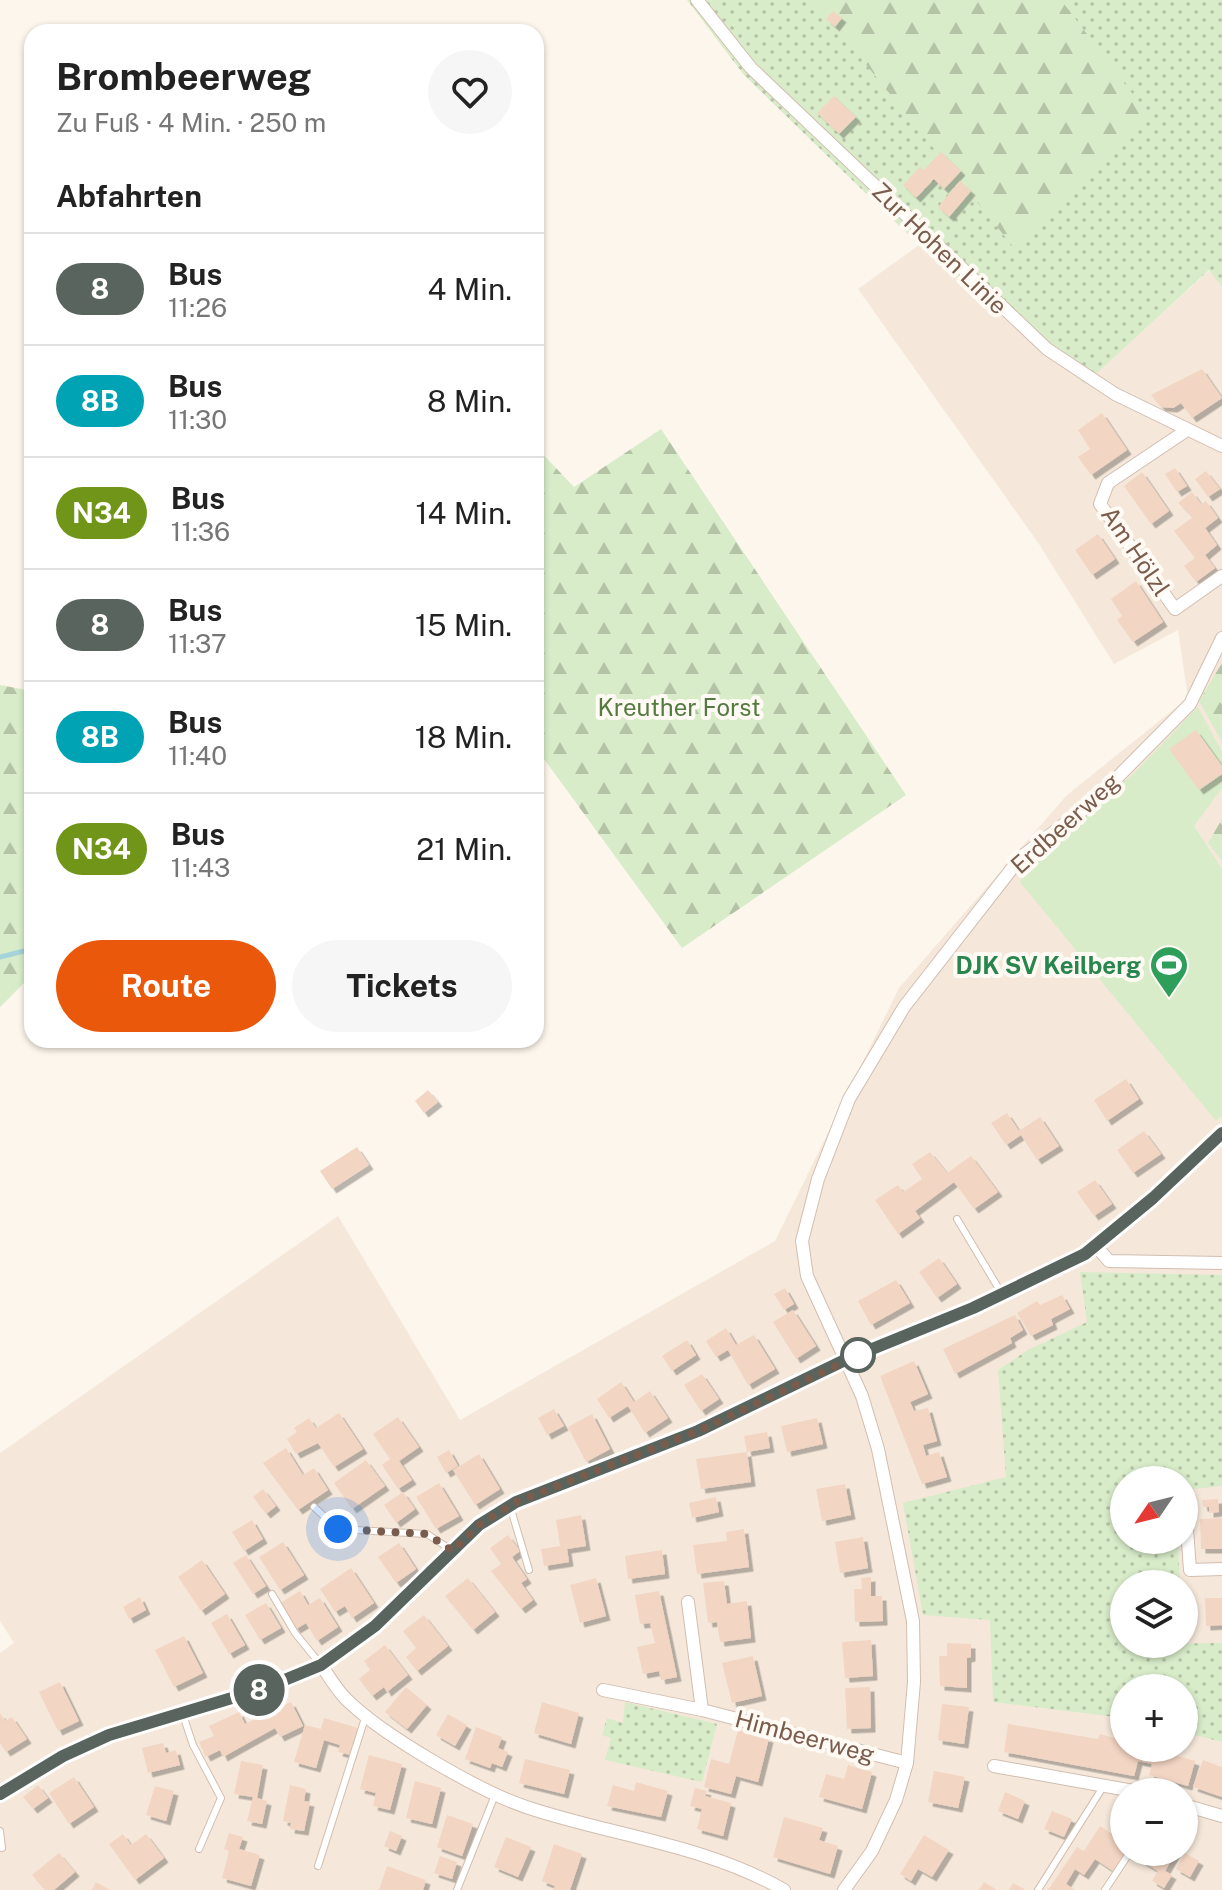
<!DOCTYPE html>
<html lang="de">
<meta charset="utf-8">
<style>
:root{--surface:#fff;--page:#f6f6f6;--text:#222;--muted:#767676;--line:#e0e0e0;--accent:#ea580c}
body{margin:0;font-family:"Public Sans",sans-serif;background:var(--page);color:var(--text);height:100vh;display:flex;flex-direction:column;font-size:30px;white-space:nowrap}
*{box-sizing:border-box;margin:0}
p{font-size:26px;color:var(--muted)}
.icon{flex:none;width:44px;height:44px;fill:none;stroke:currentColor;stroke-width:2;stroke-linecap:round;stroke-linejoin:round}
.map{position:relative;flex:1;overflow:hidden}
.drawer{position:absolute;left:24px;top:24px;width:520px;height:1024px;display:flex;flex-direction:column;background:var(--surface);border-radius:24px;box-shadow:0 2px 6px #0004}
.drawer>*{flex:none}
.badge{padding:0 16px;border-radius:26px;font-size:28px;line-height:52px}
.needle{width:52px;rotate:235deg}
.controls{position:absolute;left:1110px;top:1466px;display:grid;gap:16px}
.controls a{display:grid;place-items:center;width:88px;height:88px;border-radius:50%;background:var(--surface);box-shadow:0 2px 6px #0004;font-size:40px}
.you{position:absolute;width:40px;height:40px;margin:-20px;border:6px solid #fff;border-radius:50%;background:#1a73e8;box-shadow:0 0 0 12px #1a73e833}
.map>.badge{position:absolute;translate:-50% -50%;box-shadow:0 0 0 4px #fff}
h2{padding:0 32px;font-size:30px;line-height:72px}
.round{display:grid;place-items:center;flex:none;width:84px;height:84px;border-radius:42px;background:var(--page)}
.overview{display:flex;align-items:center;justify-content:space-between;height:136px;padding:0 32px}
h1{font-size:38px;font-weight:700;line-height:60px}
.action{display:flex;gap:16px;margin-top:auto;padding:16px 32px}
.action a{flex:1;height:92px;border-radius:48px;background:var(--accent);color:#fff;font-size:32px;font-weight:700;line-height:92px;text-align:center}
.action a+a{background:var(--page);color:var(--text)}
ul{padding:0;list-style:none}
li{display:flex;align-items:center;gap:24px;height:112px;padding:0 32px;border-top:2px solid var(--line)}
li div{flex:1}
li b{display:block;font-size:30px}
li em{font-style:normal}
li .badge{min-width:88px;font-weight:700;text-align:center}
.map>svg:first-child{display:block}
.residential{fill:#f5e8da;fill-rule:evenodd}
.green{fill:url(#green-dots)}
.forest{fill:url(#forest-firs)}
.pitch{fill:#d8ecc9}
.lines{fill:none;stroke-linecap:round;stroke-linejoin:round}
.stream{stroke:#a5d3da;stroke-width:5}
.building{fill:#f3d5c3;filter:url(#shadow)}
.service-casing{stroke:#d1beb0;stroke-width:8}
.minor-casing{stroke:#d1beb0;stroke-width:14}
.service{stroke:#fff;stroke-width:6}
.minor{stroke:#fff;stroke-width:12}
.line-casing{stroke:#fff;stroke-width:18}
.line{stroke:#59645e;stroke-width:12}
.walk{stroke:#7a5c4d;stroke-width:8;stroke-dasharray:0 14.4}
.stop-dot{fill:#fff;stroke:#59645e;stroke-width:4}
.labels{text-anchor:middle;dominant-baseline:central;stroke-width:8;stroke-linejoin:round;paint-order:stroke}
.street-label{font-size:24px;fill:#7a5c4d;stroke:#fffaf3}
.park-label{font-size:24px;fill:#537a41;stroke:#fffaf3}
.leisure-label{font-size:24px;font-weight:bold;fill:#27864d;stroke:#fffaf3;text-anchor:end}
</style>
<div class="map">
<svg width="1222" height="1890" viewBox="0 0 1222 1890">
<defs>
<pattern id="green-dots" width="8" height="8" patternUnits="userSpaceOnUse" patternTransform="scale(2)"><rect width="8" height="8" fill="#d8ecc9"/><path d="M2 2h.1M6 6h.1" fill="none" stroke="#b4c2a5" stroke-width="1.8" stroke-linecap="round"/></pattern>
<pattern id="forest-firs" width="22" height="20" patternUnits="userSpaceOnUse" patternTransform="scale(2)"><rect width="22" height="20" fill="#d8ecc9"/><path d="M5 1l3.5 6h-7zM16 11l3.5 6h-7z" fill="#b4c2a5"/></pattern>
<filter id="shadow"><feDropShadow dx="4.5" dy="4.5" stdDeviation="0" flood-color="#0004"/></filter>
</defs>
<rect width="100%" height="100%" fill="#fdf6ec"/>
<!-- residential -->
<path class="residential" d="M919,245L1085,383L1210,270L1222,287V1890H0V1653L14,1643L0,1621V1453L338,1216L460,1420L775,1241L899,988L1067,795L1188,698L1178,630L1114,664L1039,544L858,289ZM1124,1480H1184V1540H1124ZM1124,1584H1184V1644H1124ZM1124,1688H1184V1748H1124ZM1124,1792H1184V1852H1124Z"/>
<!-- green -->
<path class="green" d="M687,0H1222V287L1209,270L1085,384L919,245L744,75Z
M1080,1272L1222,1275V1486L1184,1490V1480H1124V1540H1178L1180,1584H1124V1644L1222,1643V1742L1184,1732V1688H1124V1718L993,1702L990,1620L923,1615L903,1503L1006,1477L998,1370L1028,1350L1087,1322Z
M625,1702L717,1724L702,1782L605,1760L611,1738L602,1735L607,1718L623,1723Z"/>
<!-- forest -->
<path class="forest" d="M814,0H1061L1147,113L1015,249Z
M661,429L906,795L682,948L536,748V447L574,487Z
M1222,663V742L1199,701Z
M0,685L32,691V975L0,1007Z
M1222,819V861L1208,843Z"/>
<!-- pitch -->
<path class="pitch" d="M1198,707L1222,752V788L1194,826L1222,869V1115L1216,1121L1020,882L1039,852L1132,775Z"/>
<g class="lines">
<!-- stream -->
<path class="stream" d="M0,957L32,949"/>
</g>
<!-- building -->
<path class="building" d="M833,11L842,18L835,27L826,19Z
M834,96L856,117L839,134L817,113Z
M941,152L961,171L944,189L934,179L916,198L903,185L920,167L924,170Z
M960,181L971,191L949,217L938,207Z
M1202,369L1222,398L1192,418L1181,403L1173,408L1161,407L1151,395Z
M1102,413L1127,450L1091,475L1078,457L1090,449L1078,430Z
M1175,468L1187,486L1177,492L1165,474Z
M1206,471L1220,489L1208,497L1195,479Z
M1142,472L1169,511L1151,524L1124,486Z
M1192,492L1201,504L1206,501L1218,518L1205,528L1217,545L1205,555L1215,568L1196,582L1184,566L1195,558L1174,531L1193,517L1178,503Z
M1098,534L1115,559L1092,575L1075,550Z
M1136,581L1163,622L1133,642L1117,620L1122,616L1111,599Z
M1196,730L1222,766V774L1199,790L1169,749Z
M1126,1079L1139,1099L1107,1121L1094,1100Z
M428,1090L438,1102L424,1113L415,1101Z
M1007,1113L1019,1131L1040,1117L1059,1146L1037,1160L1021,1135L1006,1145L991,1123Z
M1144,1131L1161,1154L1133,1173L1117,1150Z
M357,1147L369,1165L332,1189L320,1171Z
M930,1152L947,1173L971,1156L998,1192L974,1209L954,1182L915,1211L920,1218L898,1234L875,1200L898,1185L903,1192L922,1179L912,1164Z
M1095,1180L1112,1204L1094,1216L1077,1192Z
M939,1258L957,1284L937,1298L919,1272Z
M896,1280L910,1303L871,1325L858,1301Z
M785,1288L794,1304L784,1310L774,1294Z
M1062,1295L1070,1309L1051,1319L1053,1325L1031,1336L1017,1313L1037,1301L1040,1305Z
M793,1310L816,1346L796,1359L773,1322Z
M1015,1315L1023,1330L1010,1338L1012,1343L955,1374L943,1349Z
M726,1328L736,1345L754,1335L775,1369L748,1385L728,1350L716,1357L706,1341Z
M687,1340L696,1355L672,1371L662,1356Z
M914,1361L928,1394L910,1402L914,1411L928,1408L937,1441L923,1445L926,1456L939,1452L947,1477L922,1484L880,1376Z
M702,1374L719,1399L701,1411L684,1385Z
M621,1382L634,1402L650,1391L668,1418L645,1433L628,1406L609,1418L597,1399Z
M554,1409L564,1426L547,1435L538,1418Z
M339,1413L363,1449L334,1467L318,1443L296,1454L287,1439L297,1432L294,1428L309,1418L316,1428Z
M592,1414L610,1449L586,1462L568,1427Z
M398,1417L419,1447L399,1461L412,1480L398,1489L382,1465L390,1459L373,1434Z
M817,1418L823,1444L787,1452L781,1426Z
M767,1432L770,1448L747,1452L744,1436Z
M286,1448L303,1475L314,1468L328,1490L298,1510L263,1463Z
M449,1450L458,1466L446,1473L437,1457Z
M747,1452L751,1482L701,1489L696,1459Z
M479,1454L500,1489L475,1505L453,1470Z
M366,1460L385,1486L352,1509L334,1483Z
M439,1483L459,1516L436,1529L416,1497Z
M845,1484L851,1515L822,1521L816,1489Z
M263,1489L276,1506L266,1514L253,1497Z
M403,1492L415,1509L396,1523L384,1505Z
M716,1497L719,1512L692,1518L689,1503Z
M1218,1499L1219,1512L1209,1513V1507H1203L1202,1500Z
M581,1515L586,1546L567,1549L569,1562L544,1566L541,1549L560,1546L556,1520Z
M1222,1518V1549H1201L1200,1519Z
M252,1520L263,1539L244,1551L232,1532Z
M744,1529L749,1567L697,1574L693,1545L727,1541L726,1532Z
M508,1535L520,1551L512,1557L527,1579L521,1583L533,1600L521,1609L491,1571L501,1564L490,1548Z
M863,1537L868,1568L840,1573L835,1542Z
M283,1542L304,1575L280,1590L259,1557Z
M399,1543L416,1569L396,1583L378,1557Z
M662,1550L665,1574L628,1579L625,1556Z
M246,1555L266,1586L253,1594L233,1563Z
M202,1560L225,1594L201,1611L178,1577Z
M351,1568L374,1603L352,1618L345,1606L335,1612L320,1589Z
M871,1577V1596H882L883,1621L855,1622L854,1589H862L861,1578Z
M468,1578L495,1612L473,1630L445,1596Z
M596,1578L606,1616L580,1623L570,1585Z
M724,1581L727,1604L747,1601L751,1638L720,1642L717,1622L708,1623L703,1583Z
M300,1591L308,1605L320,1598L338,1627L317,1641L306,1623L296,1629L280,1603Z
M659,1591L677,1677L661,1680L659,1671L643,1674L637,1647L655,1643L650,1623L640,1624L635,1595Z
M140,1597L146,1610L129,1619L123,1607Z
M1205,1598H1222V1625L1206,1626Z
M266,1603L281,1628L260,1640L245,1615Z
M227,1614L245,1645L229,1654L211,1623Z
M424,1615L448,1646L417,1671L406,1657L416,1648L403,1631Z
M184,1636L203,1673L174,1687L155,1650Z
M871,1640L873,1676L845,1678L842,1642Z
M947,1643L971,1644V1657L967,1658V1688L940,1686L939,1656H947Z
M385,1645L408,1675L387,1692L384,1687L372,1696L359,1679L370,1670L364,1661Z
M753,1656L762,1696L732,1703L722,1663Z
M60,1682L79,1721L58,1731L39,1692Z
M406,1687L427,1705L407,1729L385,1712Z
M870,1687L871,1728L847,1729L845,1688Z
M291,1702L303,1726L280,1737L275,1728L223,1757L220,1750L206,1757L199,1742L214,1736L209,1726L239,1712L245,1724Z
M542,1702L579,1713L571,1744L534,1733Z
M942,1704L969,1707L964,1744L938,1740Z
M0,1713L5,1721L12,1717L27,1739L6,1752L0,1743Z
M448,1714L467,1725L455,1746L436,1735Z
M324,1718L358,1728L351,1755L338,1752L340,1745L324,1740L316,1768L294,1762L305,1725L321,1729Z
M1008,1724L1098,1739L1100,1734L1124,1741V1748H1151L1195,1761L1188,1786L1149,1775L1152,1764L1138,1761L1134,1776L1004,1752Z
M476,1727L502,1737L498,1748L508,1752L502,1767L492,1763L490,1768L465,1759Z
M738,1730L769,1738L758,1782L736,1776L731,1794L704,1787L711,1759L729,1764Z
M163,1743L166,1753L176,1750L180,1765L148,1773L142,1748Z
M369,1755L402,1764L390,1810L373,1806L376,1793L360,1789Z
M525,1759L570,1770L564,1794L519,1783Z
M1203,1760L1222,1767V1797L1193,1787Z
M241,1761L263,1765L257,1798L267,1801L262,1824L247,1821L253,1797L234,1794Z
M848,1765L872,1772L862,1809L819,1797L826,1774L844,1779Z
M934,1771L965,1777L958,1808L928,1802Z
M74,1777L94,1807L69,1824L49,1793Z
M415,1781L441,1788L432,1824L406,1818Z
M636,1782L668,1791L661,1817L607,1806L613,1785L634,1791Z
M38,1785L48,1798L33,1809L23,1797Z
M290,1785L306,1789L304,1801L310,1802L304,1831L290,1829L291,1823L283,1821Z
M155,1786L174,1791L166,1821L146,1815Z
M695,1788L707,1791L705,1796L731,1803L723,1836L697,1829L702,1809L690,1806Z
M1005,1792L1025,1801L1018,1819L998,1811Z
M1052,1811L1072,1819L1064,1837L1044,1829Z
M447,1815L473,1824L462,1856L437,1847Z
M784,1817L823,1828L819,1840L838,1846L830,1874L773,1857Z
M1100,1826L1124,1842L1126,1852L1113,1871L1095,1859L1084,1875L1075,1869L1066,1884L1075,1890H1048L1077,1847L1084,1851Z
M390,1831L402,1836L396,1851L384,1846Z
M229,1833L243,1837L239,1849L260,1855L251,1886L222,1878L229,1851L224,1849Z
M123,1834L131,1845L146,1834L164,1858L135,1880L109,1844Z
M924,1835L949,1850L932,1877L918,1869L911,1881L900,1874Z
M506,1837L531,1847L518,1877L494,1867Z
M554,1844L582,1854L570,1890H553L555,1886L542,1881Z
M1140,1852H1176L1165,1871L1172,1875L1164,1888L1152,1881L1158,1871L1136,1858Z
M59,1853L75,1872L54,1890H45L32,1875Z
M1185,1853L1199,1861L1190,1877L1176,1869Z
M440,1856L457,1862L452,1879L434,1873Z
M387,1866L426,1880L423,1890H379Z
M96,1882L110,1890H92Z
M984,1882L997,1890H979Z
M1013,1883L1026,1890H1009Z"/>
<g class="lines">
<!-- service casing -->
<g class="service-casing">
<path id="service" d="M957,1219L1002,1294
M510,1506L529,1570
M314,1507L338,1529L427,1534L453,1551
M272,1594L295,1633L321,1665
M183,1715L193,1745L221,1798L199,1849
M0,1831L2,1848
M318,1866L366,1715
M457,1890L495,1795
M1038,1890L1103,1787
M1105,1890L1130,1852"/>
</g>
<!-- minor casing -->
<g class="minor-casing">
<path id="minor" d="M697,0L751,68L1047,349L1115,394L1222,446
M1187,430L1108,483L1100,504L1175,609L1222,576
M1096,1246L1109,1261L1222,1263
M1186,1515L1190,1570L1222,1569
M688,1602L702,1710
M321,1665C329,1676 336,1689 346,1699C382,1735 480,1792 529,1808C615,1836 705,1845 784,1890
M603,1690L702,1710L907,1763
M994,1766L1139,1792
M0,1794L63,1756L109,1735L292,1679L321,1665L375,1626L479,1525L516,1502L698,1431L845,1360L973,1308L1085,1254L1153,1198L1222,1133
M1184,1805L1222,1816
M844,1890L872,1851L896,1800L907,1763L914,1682L913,1621L878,1449L862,1396L807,1276L802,1241L818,1179L849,1099L904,1007L1021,857L1091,804L1190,704L1222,638"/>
</g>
<!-- service -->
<use href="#service" class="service"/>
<!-- minor -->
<use href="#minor" class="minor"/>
</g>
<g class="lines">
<!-- line casing -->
<g class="line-casing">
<path id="line" d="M0,1794L63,1756L109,1735L265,1688L321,1665L375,1626L479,1525L516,1502L698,1431L845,1360L973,1308L1085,1254L1153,1198L1222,1133"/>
</g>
<!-- line -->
<use href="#line" class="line"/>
<!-- walk -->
<path class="walk" d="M338,1529L427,1534L453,1551L479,1525L516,1502L698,1431L870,1350L858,1355"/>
</g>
<!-- icons -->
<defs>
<g id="stadium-pin" transform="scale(2)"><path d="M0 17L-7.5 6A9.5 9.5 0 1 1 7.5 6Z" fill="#2e9e5b" stroke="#fffaf3"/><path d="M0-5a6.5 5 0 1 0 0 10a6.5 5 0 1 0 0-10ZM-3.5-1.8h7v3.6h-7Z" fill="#fff"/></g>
</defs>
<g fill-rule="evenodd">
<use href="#stadium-pin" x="1169" y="965"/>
</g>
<!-- markers -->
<circle class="stop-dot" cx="858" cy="1355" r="16"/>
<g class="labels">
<!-- street labels -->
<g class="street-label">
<text transform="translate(940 248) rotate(44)">Zur Hohen Linie</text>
<text transform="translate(1136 551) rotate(56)">Am Hölzl</text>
<text transform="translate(1065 823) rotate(-42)">Erdbeerweg</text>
<text transform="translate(805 1736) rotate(15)">Himbeerweg</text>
</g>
<!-- park labels -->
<g class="park-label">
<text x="679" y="707">Kreuther Forst</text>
</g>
<!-- leisure labels -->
<g class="leisure-label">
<text x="1141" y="965">DJK SV Keilberg</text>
</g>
</g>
</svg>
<div class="controls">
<a><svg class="needle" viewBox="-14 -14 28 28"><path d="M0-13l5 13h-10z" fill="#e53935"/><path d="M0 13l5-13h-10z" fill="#767676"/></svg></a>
<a><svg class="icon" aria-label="layers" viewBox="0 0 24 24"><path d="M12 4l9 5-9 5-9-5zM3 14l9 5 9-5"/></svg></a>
<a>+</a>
<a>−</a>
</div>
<div class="you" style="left:338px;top:1529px"></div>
<b class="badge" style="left:259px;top:1690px;background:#59645e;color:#fff">8</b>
<section class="drawer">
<div class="overview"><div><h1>Brombeerweg</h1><p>Zu Fuß · 4 Min. · 250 m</p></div><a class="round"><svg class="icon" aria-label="heart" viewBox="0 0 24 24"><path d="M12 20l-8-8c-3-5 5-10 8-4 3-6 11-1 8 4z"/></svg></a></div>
<h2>Abfahrten</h2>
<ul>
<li><span class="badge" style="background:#59645e;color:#fff">8</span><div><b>Bus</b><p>11:26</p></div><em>4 Min.</em></li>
<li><span class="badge" style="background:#00a3b4;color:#fff">8B</span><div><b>Bus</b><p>11:30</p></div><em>8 Min.</em></li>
<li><span class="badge" style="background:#719519;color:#fff">N34</span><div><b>Bus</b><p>11:36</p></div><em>14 Min.</em></li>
<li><span class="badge" style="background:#59645e;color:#fff">8</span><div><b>Bus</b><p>11:37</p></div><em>15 Min.</em></li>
<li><span class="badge" style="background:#00a3b4;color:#fff">8B</span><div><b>Bus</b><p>11:40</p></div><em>18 Min.</em></li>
<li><span class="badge" style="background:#719519;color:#fff">N34</span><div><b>Bus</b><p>11:43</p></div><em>21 Min.</em></li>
</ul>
<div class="action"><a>Route</a><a>Tickets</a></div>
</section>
</div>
